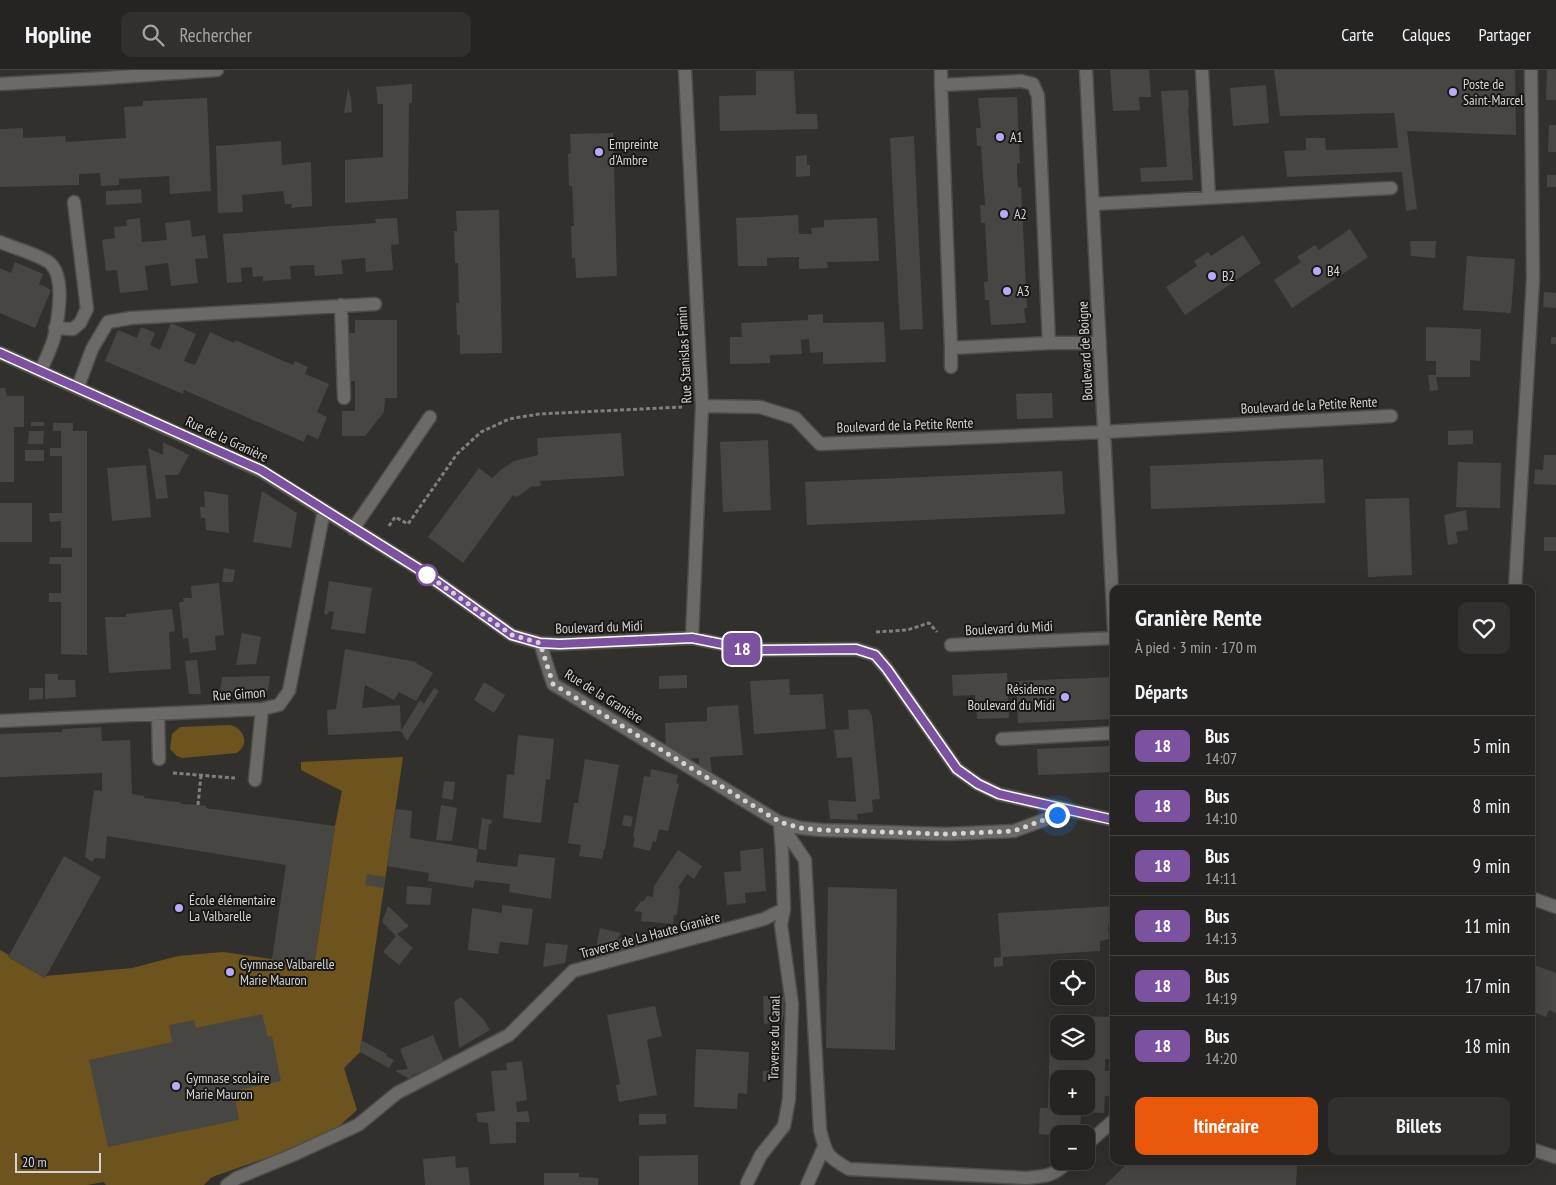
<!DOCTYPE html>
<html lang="fr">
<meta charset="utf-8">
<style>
:root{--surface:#262422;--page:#32302f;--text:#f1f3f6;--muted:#a4a4a5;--line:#424140;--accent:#ea580c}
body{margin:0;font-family:"PT Sans Narrow",sans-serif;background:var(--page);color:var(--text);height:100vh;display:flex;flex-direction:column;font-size:19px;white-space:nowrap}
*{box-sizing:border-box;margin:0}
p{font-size:16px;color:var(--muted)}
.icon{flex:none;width:28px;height:28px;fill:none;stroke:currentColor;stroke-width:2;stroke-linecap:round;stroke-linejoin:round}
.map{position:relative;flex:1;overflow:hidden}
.sheet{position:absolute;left:1110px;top:515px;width:425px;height:580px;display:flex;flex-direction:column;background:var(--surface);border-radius:10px;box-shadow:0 5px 20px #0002,0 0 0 1px var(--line)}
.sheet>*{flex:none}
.badge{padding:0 10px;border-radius:8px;font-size:18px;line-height:32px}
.fabs{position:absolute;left:1050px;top:890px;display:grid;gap:10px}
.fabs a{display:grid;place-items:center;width:45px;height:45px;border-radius:10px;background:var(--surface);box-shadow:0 5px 20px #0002,0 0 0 1px var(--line);font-size:25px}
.scale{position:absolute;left:15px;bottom:12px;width:86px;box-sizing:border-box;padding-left:5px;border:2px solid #d5d4d2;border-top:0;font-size:14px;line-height:18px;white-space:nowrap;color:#d5d4d2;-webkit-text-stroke:4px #191817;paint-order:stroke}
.you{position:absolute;width:25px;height:25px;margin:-12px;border:4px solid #fff;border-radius:50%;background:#1a73e8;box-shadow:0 0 0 8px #1a73e833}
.map>.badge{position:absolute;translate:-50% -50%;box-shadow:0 0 0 2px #fff}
h2{padding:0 25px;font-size:19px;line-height:45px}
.round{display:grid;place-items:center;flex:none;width:52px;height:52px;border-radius:10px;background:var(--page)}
.overview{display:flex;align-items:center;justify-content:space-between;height:85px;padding:0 25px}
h1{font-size:24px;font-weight:600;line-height:38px}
.cta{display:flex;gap:10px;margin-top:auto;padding:10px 25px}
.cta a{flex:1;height:58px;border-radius:10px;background:var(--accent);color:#fff;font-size:20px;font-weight:600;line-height:58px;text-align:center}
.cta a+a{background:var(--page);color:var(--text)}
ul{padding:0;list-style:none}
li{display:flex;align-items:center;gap:15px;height:60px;padding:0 25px;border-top:1px solid var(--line)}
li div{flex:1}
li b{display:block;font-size:19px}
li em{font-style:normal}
li .badge{min-width:55px;font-weight:700;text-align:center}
header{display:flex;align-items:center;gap:30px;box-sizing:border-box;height:70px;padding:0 25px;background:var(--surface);border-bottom:1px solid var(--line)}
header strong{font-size:24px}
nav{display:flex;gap:28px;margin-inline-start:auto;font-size:18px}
.search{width:350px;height:45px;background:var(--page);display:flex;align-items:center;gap:12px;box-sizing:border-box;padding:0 18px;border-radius:10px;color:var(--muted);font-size:19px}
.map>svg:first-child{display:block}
.green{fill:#6d541e}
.building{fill:#484643;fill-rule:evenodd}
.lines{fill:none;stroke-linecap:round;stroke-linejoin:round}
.minor-casing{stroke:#4e4d4a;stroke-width:15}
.path{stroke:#807f7c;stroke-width:3;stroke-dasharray:4 2.5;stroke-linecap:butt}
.minor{stroke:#6b6a66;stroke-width:12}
.line-casing{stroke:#fff;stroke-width:11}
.line{stroke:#7b51a0;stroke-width:8}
.walk{stroke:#d5d4d2;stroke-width:5;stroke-dasharray:0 9}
.poi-dot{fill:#baaaf6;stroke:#191817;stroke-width:2}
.stop-dot{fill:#fff;stroke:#7b51a0;stroke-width:2.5}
.labels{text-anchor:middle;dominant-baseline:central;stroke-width:4;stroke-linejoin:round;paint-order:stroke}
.poi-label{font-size:14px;fill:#d5d4d2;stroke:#191817;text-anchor:start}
.street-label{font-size:14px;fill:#d5d4d2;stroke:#191817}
</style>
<header>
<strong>Hopline</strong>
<div class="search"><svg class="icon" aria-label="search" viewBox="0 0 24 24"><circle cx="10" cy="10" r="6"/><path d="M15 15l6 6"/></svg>Rechercher</div>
<nav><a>Carte</a><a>Calques</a><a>Partager</a></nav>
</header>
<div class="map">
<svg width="1556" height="1115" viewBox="0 0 1556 1115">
<rect width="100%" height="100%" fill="#32302d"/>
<!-- green -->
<path class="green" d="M230,655C245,658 250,676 236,683L182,688L177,686L170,679L172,664L180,657Z
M403,687L360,982L344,998L357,1040L338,1057L311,1072L212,1107L204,1115H106L104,1112L87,1115H0V880L9,885L8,887L45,908L46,906L132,898L178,886L223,882L314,895L335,756L342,721L301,700V692Z"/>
<!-- building -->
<path class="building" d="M1110,0H1149L1151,27H1139L1140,40L1113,41Z
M1274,0H1515L1516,65L1407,61L1417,139L1406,141L1402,102L1287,107L1284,81L1306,80V68H1325L1326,80L1398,78L1395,49L1394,43L1280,46Z
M1547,0H1556V30H1546Z
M756,1H794L796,44H817L818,59L720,61L719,26L756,25Z
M412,14V33H409L408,129L345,133V90L383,87V34H378L376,17Z
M1266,15L1269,53L1233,56L1230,18Z
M348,18L351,28L352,42L344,43Z
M1188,20L1189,37L1188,38L1193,110L1141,112L1140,98L1167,97L1161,21Z
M1017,27L1020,93H1017V104L1018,118L1021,117L1027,238H1024L1026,253L991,255L989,230H985L984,212L988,211L985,153H981L980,135H985L981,76H977L976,58H981L978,28Z
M207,28L211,121L170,124L169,106L119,109V115L101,116L100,103L79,104V115L0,117V59L23,58V68L65,66L66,72L126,68L124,37L143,36V31Z
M1549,55H1556V82H1548Z
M613,63L617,206L576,208L575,188H572L571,156H574L572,116H569L568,84L571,83L570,64Z
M914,66L923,259L900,260L890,68Z
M281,71L282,95L311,92L312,136L291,138L292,134H285L283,121L242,125L243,142L218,143L216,76Z
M807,85V95H810V106L796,107V86Z
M1547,105H1556V117H1547Z
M141,119L142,133L106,135V121Z
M499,140L502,283L460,284V265H457L456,233H459L458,193H455L454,161H457L456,141Z
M798,145L799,164H812L811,158L824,157V150L877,148L879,191L827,192L828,198L799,199V187L767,188V196H738L736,148Z
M140,148L142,172L167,170L165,153L190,150L192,167L205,165L208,188L195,189L198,213L171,216L168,193L145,196L148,220L120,223L117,200L106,201L102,170L115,168L114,157L127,156L126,150Z
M397,148L399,174L391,175L393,200L366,202L365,188L341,190L343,204L315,206L314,195L290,196L291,209L263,211V206L253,207L252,197L241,198L242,212L227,213L223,164L376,153L375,149Z
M1350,159L1368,187L1292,238L1274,210L1301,192L1297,187L1315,175L1319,180Z
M1243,165L1261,193L1185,245L1166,217L1197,196L1194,191L1208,182L1211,186Z
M1410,171H1436L1435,188L1411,186Z
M1467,186L1515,189L1511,243L1463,240Z
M15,192L43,204L39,214L51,220L35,258L0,243V198L11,203Z
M1544,222L1556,223V238L1543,237Z
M823,244V253L884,252L886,292L823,294V282L810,283L809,269L801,270L802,284L770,285V293L730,294V267H742L741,253L808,250V245Z
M355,250H397V328H385L384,342L365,366H342V341H355V311H349V263H355Z
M171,253L196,264L184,291L195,295L210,262L234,273L235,270L293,295L295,291L308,297L305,304L329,314L317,342L327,347L318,369L307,364L304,372L184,320L183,324L105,291L118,260L137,268L141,257L155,263L150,275L160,280Z
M1426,257L1481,259L1480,291L1470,290V307H1436V291H1426Z
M1551,267H1556V274H1551Z
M1428,305H1436L1438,320L1430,321Z
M0,318H5L7,326H24V357H14V412H0Z
M1052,323L1053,348L1017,349L1016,324Z
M31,352H44V356H31Z
M53,353H73V361H87V585L61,584V532H49V523H61V494H49L50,487H72V478H61V451L50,452L49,443H62V386H50V378H61V361H53Z
M1473,360V374L1448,375V361Z
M29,361H44L43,374H28Z
M621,363L624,406L540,411L541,416L531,417L517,427L513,425L463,493L428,467L479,398L492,408L502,399L514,391L538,385L537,368Z
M768,370L771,440L723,442L720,372Z
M163,372L189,385L178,405H165L168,428L156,429L148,378L163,385Z
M25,380H44V391H25Z
M1544,385H1556V415L1534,414L1535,399L1543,400Z
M1323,389L1325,433L1151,439L1150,396Z
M1458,392L1501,393L1500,438L1456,437Z
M146,395L151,447L112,451L107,398Z
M1062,401L1065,444L807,455L805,412Z
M204,421L228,425L229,463L206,460L205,448H201L200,437H205Z
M262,421L297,443L291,478L253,472Z
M1409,428L1412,505L1368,507L1365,429Z
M0,433H32V472H0Z
M1466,440L1468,460L1456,462L1458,473L1448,475L1444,445Z
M1544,467H1556V481H1544Z
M224,498L235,500L233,512H222Z
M329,511L372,518L365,564L331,559L334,542L329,541L328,544H324Z
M219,513L224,565L215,566L216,580L190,583L188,568L183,569L179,532H184L183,528H192L191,516Z
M172,539L175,561L169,562L171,599L109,603L105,547H126V544Z
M242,563L261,567L256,594L236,595Z
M345,579L417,592L416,593L433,603L416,631L399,622L394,630L365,615L362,638L400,635L401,661L420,630L424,634L434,618L439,621L407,671L401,661L328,665L327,640L336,639Z
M197,590L201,624H189L185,591Z
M1007,603L1009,648L977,649L975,625L953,626L952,605Z
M45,604H58V610H75L76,627L45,629Z
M687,605V618L659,619V606Z
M270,606L268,621L220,623L222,607Z
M1114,607V649L1018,653L1016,611Z
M789,609L790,625L823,624L826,659L754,664L750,611Z
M484,612L505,625L494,643L474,630Z
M29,618H43V629L29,630Z
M738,635L743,685L710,687L712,703L699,695V688L688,689L666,678L665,653L707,651V637Z
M868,639L872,646L880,729L872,730L873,742L857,744L858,750L830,749L828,730L856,732L852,687L837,688L834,660L849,659L848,640Z
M101,657L102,671L130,670L132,724L144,726V728L178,732H181L180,734L198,735L206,736V738L335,756L314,895L272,889L286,795L107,766L105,789L95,788L92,792L85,787L94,720L102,721V703L0,707V664L62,662V659Z
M518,665L554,669L550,710L546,709L541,753L503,748L507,704L514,705Z
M1114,676V702L1038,705L1037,679Z
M585,689L619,695L605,779H604L602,789L579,786L581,775L568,773L574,733H578Z
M651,699L678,705L676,713L679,714L668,761L659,759L656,772L653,771L650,781L633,777L635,768L633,767L644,706L650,707Z
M444,711L455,712L453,730L442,728Z
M441,735L457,738L452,771L436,770Z
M396,739L412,741L410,768L478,779L482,748L492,750L491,754H489L486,780L478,779L476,792L517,797L519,784L555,788L551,829L509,822L510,814L475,810L473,818L428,811L429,803L387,796Z
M624,745L633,747L631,757L622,755Z
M763,778L766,821L745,823L746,833L727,835L724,802L741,801L740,781Z
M678,780L702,796L694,809L687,804L678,818L680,819L677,845H674L673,854L641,851L642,842L634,841L641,831H644L647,826L653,827L654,816Z
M64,786L101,807L45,908L8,887Z
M367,804L385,807L384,818L365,815Z
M407,816L432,818L430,835L406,834Z
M828,817L897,819L895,980L826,978Z
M502,835L533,839L528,875L500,872L498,884L468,880L472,838L502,843Z
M388,836L409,856L397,864L413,878L399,895L383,882L396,866L382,852Z
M1114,836V854L1108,855L1109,869L1100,871V881L1003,887V896L994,897V888L1001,887L998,843Z
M723,849L725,856L714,859L712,852Z
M600,858L621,863L616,870L639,864L642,877L594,888Z
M546,873L568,875L565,893L543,897Z
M1531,894L1556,903V943L1549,940L1546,947L1531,941Z
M763,926L784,927V945L782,951L764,954Z
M461,927L484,950L490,960L459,978L454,932Z
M655,936L662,966L647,970L657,1025L619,1032L616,1015L620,1014L607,945Z
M262,944L268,967L272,966L281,1011L234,1021L239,1050L108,1077L89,990L172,972L169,955L194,950L196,958Z
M1081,946L1114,947L1113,989H1105V1001H1113V1026H1105L1104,1043L1081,1042L1080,1061L1059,1060L1058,1065L1039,1064L1040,1038H1048L1050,957H1059V981H1086V954H1081ZM1059,1009H1086V1036H1059Z
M433,965L444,992L411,1006L410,1009L397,1002L396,1000L408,999L400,979Z
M361,970L387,984L386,986L394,990L389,998L360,982Z
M696,979L749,982L747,1024L738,1023L737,1039L694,1037Z
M522,991L527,1030L516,1032L517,1042L528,1041L530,1052H516V1073L490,1074L488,1053L478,1052L476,1043L495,1041L491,1001L507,1000L506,993Z
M763,1001H771L770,1012L763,1011Z
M639,1044H666V1054L639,1055Z
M698,1085V1115H639V1086Z
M455,1086L456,1098L468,1097L470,1115H425L423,1089Z
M1130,1091H1302L1297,1097L1296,1115H1105Z
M544,1103H579V1107L598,1108V1115H544Z"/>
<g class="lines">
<!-- minor casing -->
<g class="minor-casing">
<path id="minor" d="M685,0L702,336L692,568
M941,0V15
M1086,0L1114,561
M1202,0L1209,128
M0,14L106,8L217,0
M1093,134L1391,118
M0,172C14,178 34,183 47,191C67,203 58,249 54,268C51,279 45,290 41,300
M341,235L344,328
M55,258L73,259L80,253L87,239L74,132
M1049,273L1038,26L1033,14L1021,11L941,15L951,278L1049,273H1100
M951,278V297
M0,283L261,401L422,501L512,565L540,573L560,574L692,568L752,580L856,579L875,585L887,599L957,699L978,714L999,724L1114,750
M78,317L92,279L108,252L131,248L375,234
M702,336L760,337L795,348L820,374L1104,362L1391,346
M353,459L430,347
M1515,519L1533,209L1531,0
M540,573L553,614L779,752L801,758L822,760L946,764L1014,761L1071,740
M951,575L1114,568
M158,644L159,689
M0,651L262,639L279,635L289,621L324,440
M1002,669L1114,663
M255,710L262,639
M779,752L805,790L820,1060C826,1084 827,1087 849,1099L1026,1108C1047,1106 1054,1106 1069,1091
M1531,828L1556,837
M1086,1075L1114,1050
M1531,1079L1556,1087
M747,1113L761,1085L784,1056L789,1029L792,934L781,855L784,839L782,781L780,755
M227,1115L237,1108L295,1084L358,1055L397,1023L509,965L573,901L764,849L784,839
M807,1115L824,1077"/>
</g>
<!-- path -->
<path class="path" d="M389,456L395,447L408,454L457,384L481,362L509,349L539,344L682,337
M876,562L907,560L929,553L937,562
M173,703L235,708
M198,735L201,705"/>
<!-- minor -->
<use href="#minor" class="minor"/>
</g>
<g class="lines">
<!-- line casing -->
<g class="line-casing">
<path id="line" d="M0,283L261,400L422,501L512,565L540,573L560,574L692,568L752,580L856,579L875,585L887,599L957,699L978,714L999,724L1114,750"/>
</g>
<!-- line -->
<use href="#line" class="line"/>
<!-- walk -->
<path class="walk" d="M427,505L422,501L512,565L540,573L553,614L780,752L801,758L822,760L946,764L1014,761L1057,745"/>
</g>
<!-- markers -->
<g class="poi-dot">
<circle cx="1453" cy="22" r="5"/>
<circle cx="1000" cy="67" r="5"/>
<circle cx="599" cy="82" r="5"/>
<circle cx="1004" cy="144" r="5"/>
<circle cx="1317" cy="201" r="5"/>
<circle cx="1212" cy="206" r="5"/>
<circle cx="1007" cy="221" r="5"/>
<circle cx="1065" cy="627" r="5"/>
<circle cx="179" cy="838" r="5"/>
<circle cx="230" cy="902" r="5"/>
<circle cx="176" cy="1016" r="5"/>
</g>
<circle class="stop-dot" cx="427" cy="505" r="10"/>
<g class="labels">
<!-- poi labels -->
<g class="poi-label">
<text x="1463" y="14">Poste de<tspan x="1463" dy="16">Saint-Marcel</tspan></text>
<text x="1010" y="67">A1</text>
<text x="609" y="74">Empreinte<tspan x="609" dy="16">d'Ambre</tspan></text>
<text x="1014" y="144">A2</text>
<text x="1327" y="201">B4</text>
<text x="1222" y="206">B2</text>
<text x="1017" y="221">A3</text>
<text x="1055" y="619" text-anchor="end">Résidence<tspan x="1055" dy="16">Boulevard du Midi</tspan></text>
<text x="189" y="830">École élémentaire<tspan x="189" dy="16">La Valbarelle</tspan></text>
<text x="240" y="894">Gymnase Valbarelle<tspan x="240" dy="16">Marie Mauron</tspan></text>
<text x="186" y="1008">Gymnase scolaire<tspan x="186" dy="16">Marie Mauron</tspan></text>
</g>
<!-- street labels -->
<g class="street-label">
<text transform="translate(1085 281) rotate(-93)">Boulevard de Boigne</text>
<text transform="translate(684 285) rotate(-93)">Rue Stanislas Famin</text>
<text transform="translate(1309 335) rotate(-3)">Boulevard de la Petite Rente</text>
<text transform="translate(905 355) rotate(-2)">Boulevard de la Petite Rente</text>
<text transform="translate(227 369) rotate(25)">Rue de la Granière</text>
<text transform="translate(599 557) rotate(-2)">Boulevard du Midi</text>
<text transform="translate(1009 558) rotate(-3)">Boulevard du Midi</text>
<text transform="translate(239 624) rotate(-4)">Rue Gimon</text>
<text transform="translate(604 626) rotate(32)">Rue de la Granière</text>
<text transform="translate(650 865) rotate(-15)">Traverse de La Haute Granière</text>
<text transform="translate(774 968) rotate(-89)">Traverse du Canal</text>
</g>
</g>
</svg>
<div class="fabs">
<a><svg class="icon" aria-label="locate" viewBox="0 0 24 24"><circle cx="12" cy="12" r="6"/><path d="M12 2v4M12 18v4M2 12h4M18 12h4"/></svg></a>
<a><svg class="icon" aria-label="layers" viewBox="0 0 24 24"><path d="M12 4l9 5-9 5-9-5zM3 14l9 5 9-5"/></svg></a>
<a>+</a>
<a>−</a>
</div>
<div class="scale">20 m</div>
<div class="you" style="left:1057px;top:745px"></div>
<b class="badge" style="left:742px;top:579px;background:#7b51a0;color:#fff">18</b>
<section class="sheet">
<div class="overview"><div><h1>Granière Rente</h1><p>À pied · 3 min · 170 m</p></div><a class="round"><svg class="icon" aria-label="heart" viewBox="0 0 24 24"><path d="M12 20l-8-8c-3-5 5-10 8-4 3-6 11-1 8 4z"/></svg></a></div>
<h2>Départs</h2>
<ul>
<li><span class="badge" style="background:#7b51a0;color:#fff">18</span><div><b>Bus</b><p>14:07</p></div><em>5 min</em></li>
<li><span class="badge" style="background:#7b51a0;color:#fff">18</span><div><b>Bus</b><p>14:10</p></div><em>8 min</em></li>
<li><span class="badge" style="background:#7b51a0;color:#fff">18</span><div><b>Bus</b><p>14:11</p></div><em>9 min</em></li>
<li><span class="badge" style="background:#7b51a0;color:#fff">18</span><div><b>Bus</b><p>14:13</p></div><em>11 min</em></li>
<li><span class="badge" style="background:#7b51a0;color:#fff">18</span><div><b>Bus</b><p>14:19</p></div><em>17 min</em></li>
<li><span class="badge" style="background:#7b51a0;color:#fff">18</span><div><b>Bus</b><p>14:20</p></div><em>18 min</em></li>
</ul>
<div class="cta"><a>Itinéraire</a><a>Billets</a></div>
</section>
</div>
